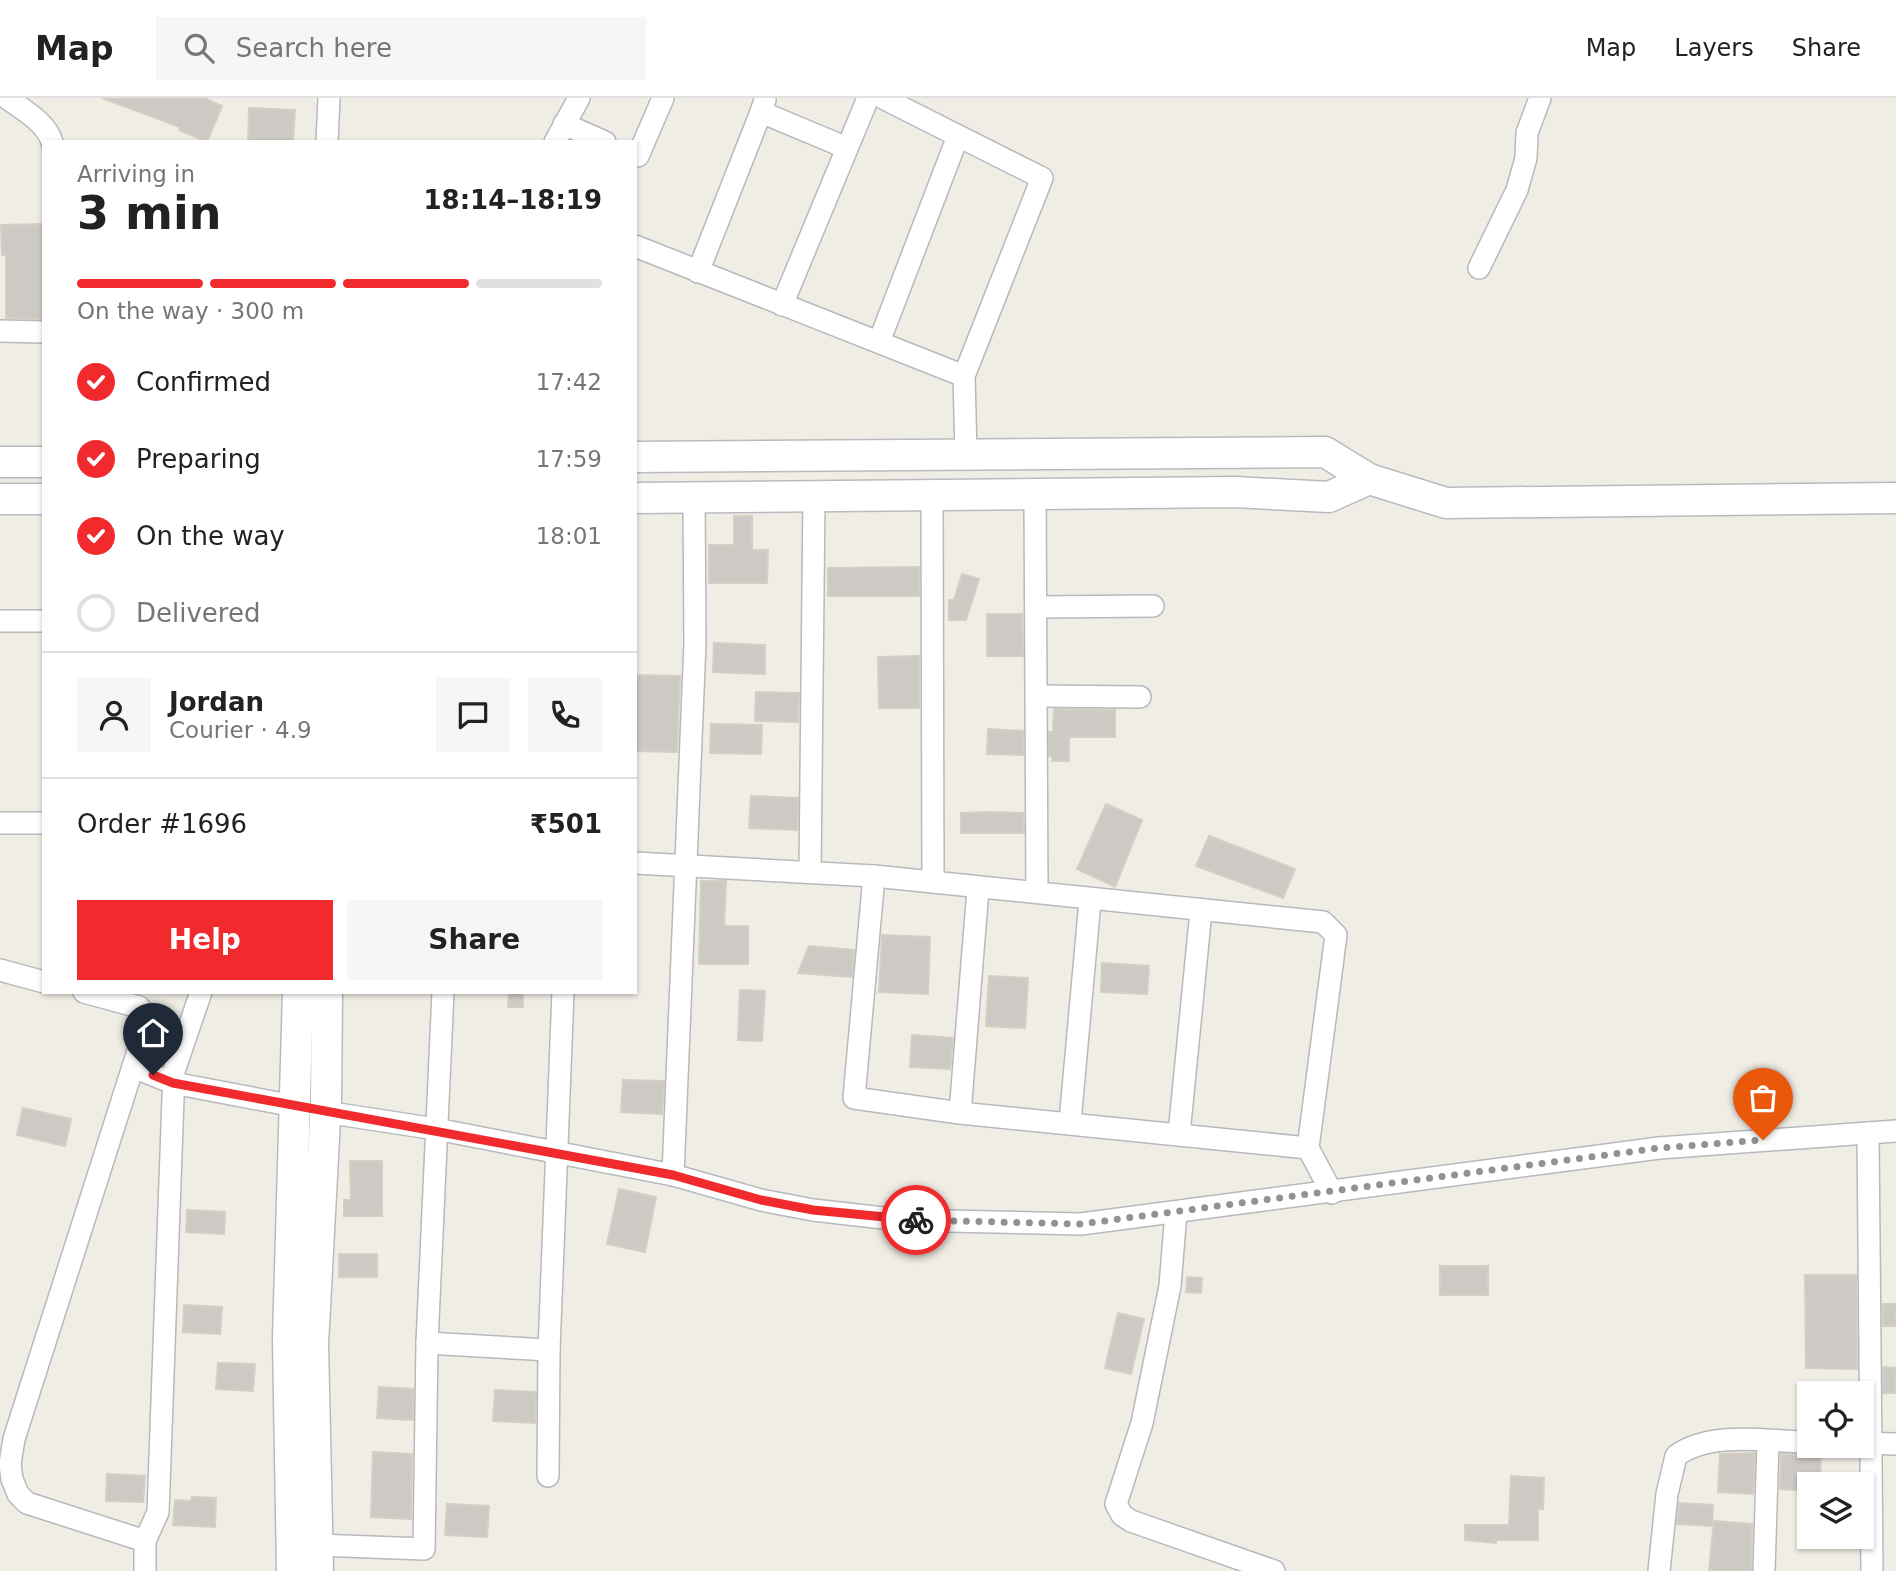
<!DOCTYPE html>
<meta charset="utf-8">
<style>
body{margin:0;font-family:"DejaVu Sans",sans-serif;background:#f6f6f6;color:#222;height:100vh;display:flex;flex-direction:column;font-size:26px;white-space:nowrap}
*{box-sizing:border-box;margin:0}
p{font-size:23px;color:#767676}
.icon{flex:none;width:38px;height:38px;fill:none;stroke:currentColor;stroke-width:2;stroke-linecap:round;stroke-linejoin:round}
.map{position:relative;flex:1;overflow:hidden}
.details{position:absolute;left:42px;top:42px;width:595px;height:854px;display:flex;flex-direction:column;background:#fff;border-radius:0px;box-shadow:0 2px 5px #0004}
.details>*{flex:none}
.fabs{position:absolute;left:1797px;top:1283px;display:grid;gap:14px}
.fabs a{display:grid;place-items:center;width:77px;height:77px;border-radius:0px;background:#fff;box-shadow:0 2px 5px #0004;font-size:35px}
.pin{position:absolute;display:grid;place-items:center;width:60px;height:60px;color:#fff;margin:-72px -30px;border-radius:50% 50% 50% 0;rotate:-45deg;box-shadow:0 0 7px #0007}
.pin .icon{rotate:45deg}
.courier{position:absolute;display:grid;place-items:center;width:70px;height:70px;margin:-35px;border:5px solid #f12a2d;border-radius:50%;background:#fff;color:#222;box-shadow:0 2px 9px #0007}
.overview em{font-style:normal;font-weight:800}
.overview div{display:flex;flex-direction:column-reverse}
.overview{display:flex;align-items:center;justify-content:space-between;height:119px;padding:0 35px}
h1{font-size:46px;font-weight:800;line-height:52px}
.bar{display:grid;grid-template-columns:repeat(4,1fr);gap:10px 7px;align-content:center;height:84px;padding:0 35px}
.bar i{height:9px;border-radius:5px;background:#e0e0e0}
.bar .on{background:#f12a2d}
.bar p{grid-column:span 4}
.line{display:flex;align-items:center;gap:18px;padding:0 35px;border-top:2px solid #e0e0e0}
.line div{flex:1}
.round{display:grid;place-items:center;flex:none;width:74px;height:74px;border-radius:0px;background:#f6f6f6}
ol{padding:0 35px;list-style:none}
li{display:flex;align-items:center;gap:21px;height:77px}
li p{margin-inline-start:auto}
li .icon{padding:7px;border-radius:50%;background:#f12a2d;color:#fff;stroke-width:4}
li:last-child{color:#767676}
li i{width:38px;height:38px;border:4px solid #e0e0e0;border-radius:50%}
.action{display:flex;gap:14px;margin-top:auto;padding:14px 35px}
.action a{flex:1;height:80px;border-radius:0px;background:#f12a2d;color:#fff;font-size:28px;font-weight:800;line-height:80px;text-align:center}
.action a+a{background:#f6f6f6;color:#222}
header{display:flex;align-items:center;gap:42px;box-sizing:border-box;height:98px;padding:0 35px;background:#fff;border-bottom:2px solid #e0e0e0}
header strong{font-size:33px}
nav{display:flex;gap:38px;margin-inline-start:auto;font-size:24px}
.search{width:490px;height:63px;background:#f6f6f6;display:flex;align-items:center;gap:18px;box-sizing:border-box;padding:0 24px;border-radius:0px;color:#767676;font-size:26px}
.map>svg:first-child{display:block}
.building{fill:#cdc9c4;stroke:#d5cec3;stroke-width:2}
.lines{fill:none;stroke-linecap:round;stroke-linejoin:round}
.street-casing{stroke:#b6b9bd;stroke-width:24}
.secondary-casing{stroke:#b7bbc0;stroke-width:33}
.street{stroke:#fff;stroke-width:21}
.secondary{stroke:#fff;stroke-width:30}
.done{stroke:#909392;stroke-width:7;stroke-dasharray:0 12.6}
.route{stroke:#f12a2d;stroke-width:9}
</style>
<header>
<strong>Map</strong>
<div class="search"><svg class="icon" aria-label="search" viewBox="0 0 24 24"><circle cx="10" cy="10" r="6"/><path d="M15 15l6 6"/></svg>Search here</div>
<nav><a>Map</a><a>Layers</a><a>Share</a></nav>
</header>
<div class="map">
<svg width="1896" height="1473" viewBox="0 0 1896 1473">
<rect width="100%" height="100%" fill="#f0ede5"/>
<g class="building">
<path d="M102 0H204L222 8 207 44 179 32 180 29Z"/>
<path d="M249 10 295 12 293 44H248Z"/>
<path d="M44 126V221L6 220V157H2L1 127Z"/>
<path d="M734 418H752V452H768L767 485H709V447H734Z"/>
<path d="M919 469V498H828V470Z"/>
<path d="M962 476 979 481 966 522H949V502H954Z"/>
<path d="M987 516H1022L1023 558H987Z"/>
<path d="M714 545 765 547V576L713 574Z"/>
<path d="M919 558V610H879L878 559Z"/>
<path d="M635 577 680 578 677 654 635 653Z"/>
<path d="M756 594 799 595 798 624 755 623Z"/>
<path d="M1054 611 1115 612V639H1069V663H1052V658H1049V634H1053Z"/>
<path d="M711 626 762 627 761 656 710 655Z"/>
<path d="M988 631 1023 633V657L987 656Z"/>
<path d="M751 698 798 700 797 732 749 730Z"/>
<path d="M1106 706 1142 722 1115 789 1077 771Z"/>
<path d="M989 714 1023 715 1024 735H961V715Z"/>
<path d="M1209 738 1295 771 1283 800 1196 768Z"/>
<path d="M701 783H726L724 828H748V866H699Z"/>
<path d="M882 837 930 839 928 896 879 894Z"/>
<path d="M809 848 854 852 852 879 798 875Z"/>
<path d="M1102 865 1149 868 1147 896 1101 894Z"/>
<path d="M989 878 1028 880 1025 930 986 928Z"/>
<path d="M740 892 765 893 762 943 738 942Z"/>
<path d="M509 894H523V909H508Z"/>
<path d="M912 937 953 940 950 971 910 969Z"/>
<path d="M623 982 664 983 662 1016 621 1014Z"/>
<path d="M23 1010 71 1021 65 1048 17 1037Z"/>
<path d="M350 1063H382V1118H344V1102H351Z"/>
<path d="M619 1091 656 1099 645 1154 607 1146Z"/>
<path d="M187 1112 225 1114 224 1136 186 1134Z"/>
<rect x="339" y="1156" width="38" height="23"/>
<rect x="1440" y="1168" width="48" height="29"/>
<path d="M1805 1177H1856L1857 1271 1806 1270Z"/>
<path d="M1187 1179 1202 1180 1201 1195 1186 1194Z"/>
<rect x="1883" y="1206" width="13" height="22"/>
<path d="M184 1207 222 1209 220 1236 183 1234Z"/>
<path d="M1118 1215 1144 1221 1131 1276 1105 1270Z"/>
<path d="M218 1265 255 1266 253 1293 216 1291Z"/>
<path d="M1883 1269 1896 1270V1295H1883Z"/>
<path d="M379 1289 413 1291V1322L377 1320Z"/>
<path d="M495 1292 536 1294 535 1325 493 1323Z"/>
<path d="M1821 1351 1820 1386H1810V1393L1780 1391 1781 1356 1810 1357Z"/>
<path d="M373 1354 412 1356 411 1421 371 1419Z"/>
<path d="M1755 1355 1753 1396 1718 1394 1720 1356Z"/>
<path d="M107 1376 145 1378 143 1404 106 1403Z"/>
<path d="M1511 1378 1544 1380 1543 1411H1538V1442H1496V1445L1465 1442V1427H1509Z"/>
<path d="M192 1399 216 1400 215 1429 173 1427 175 1402 191 1403Z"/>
<path d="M1679 1405 1713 1407 1712 1428 1677 1426Z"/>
<path d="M447 1406 489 1408 487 1439 445 1437Z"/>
<path d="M1714 1423 1752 1426 1751 1473H1709Z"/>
</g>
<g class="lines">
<g class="street-casing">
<g id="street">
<path d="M7 0C23 12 46 24 52 44"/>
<path d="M883 0 1042 80 964 278"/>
<path d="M765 2 761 14 847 50"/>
<path d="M564 26 605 44"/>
<path d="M327 44 329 0"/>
<path d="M555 44 579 0"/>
<path d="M635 57 638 58 663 0"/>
<path d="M635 148 964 278 966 357"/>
<path d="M1479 170 1517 92 1526 60 1527 35 1540 0"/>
<path d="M698 174 761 14"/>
<path d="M782 207 868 0"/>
<path d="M0 233 44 234"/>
<path d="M879 244 958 38"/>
<path d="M1035 396 1037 794"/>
<path d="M932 398 933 784"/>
<path d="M1038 509 1153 508"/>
<path d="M0 523H44"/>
<path d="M1036 598 1140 599"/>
<path d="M0 725H44"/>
<path d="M635 765 874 778 1323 824 1336 837 1308 1050 1332 1095"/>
<path d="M810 774 814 399"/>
<path d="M874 778 854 1000 960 1015 1308 1050"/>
<path d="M0 872 44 884"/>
<path d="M84 894 139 909 145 916 146 928 14 1341 10 1366 12 1381 18 1396 27 1405 145 1443"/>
<path d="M133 969 173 985 294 1008"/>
<path d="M325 1014 436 1031 673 1077 761 1102 813 1112 901 1122 1081 1126 1659 1050 1896 1033"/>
<path d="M960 1015 978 791"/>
<path d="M1070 1024 1090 803"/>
<path d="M1868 1035 1872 1473"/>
<path d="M1179 1036 1201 813"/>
<path d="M673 1077 695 545 694 400"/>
<path d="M1176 1115 1170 1188 1142 1325 1116 1406 1122 1417 1131 1423 1274 1473"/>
<path d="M427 1245 549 1252"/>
<path d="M1862 1345 1896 1346"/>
<path d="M548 1378 549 1252 563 894"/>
<path d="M317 1447 424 1451 427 1245 443 894"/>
<path d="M145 1473V1443L158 1414 174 973 201 894"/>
<path d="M1659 1473 1667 1396 1676 1358C1711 1332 1768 1344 1810 1344"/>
<path d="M1764 1473 1768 1344"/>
</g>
</g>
<g class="secondary-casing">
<g id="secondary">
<path d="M635 359 1325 354 1369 381 1446 405 1896 400"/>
<path d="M0 364H44"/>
<path d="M635 400 1235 394 1329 399 1369 381"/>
<path d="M0 401H44"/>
<path d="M292 1473 288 1241 298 894"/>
<path d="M318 1473 313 1246 326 1003 327 894"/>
</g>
</g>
<use href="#street" class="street"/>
<use href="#secondary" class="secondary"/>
</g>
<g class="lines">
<path class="done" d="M916 1122 1081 1126 1659 1050 1763 1042"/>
<path class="route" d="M153 977 173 985 673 1077 761 1102 813 1112 916 1122"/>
</g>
</svg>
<div class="fabs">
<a><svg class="icon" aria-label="locate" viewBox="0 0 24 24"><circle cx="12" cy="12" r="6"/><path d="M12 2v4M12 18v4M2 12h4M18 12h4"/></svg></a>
<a><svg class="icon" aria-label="layers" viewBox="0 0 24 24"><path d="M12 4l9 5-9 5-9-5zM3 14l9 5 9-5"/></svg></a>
</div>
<div class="pin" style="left:1763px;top:1042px;background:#ea580c"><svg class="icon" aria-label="bag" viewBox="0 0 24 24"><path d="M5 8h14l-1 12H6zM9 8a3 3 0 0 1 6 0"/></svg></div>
<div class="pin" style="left:153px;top:977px;background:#1f2937"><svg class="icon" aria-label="home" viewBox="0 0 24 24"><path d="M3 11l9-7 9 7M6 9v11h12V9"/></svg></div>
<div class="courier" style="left:916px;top:1122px"><svg class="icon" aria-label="bike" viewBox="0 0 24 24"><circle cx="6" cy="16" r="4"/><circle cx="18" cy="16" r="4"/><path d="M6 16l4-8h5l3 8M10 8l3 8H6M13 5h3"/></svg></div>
<section class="details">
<div class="overview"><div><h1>3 min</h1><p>Arriving in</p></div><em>18:14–18:19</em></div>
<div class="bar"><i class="on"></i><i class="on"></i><i class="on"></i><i></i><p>On the way · 300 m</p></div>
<ol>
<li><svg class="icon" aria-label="check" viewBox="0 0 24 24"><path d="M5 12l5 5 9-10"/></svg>Confirmed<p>17:42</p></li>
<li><svg class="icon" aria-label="check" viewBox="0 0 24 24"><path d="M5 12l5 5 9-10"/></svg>Preparing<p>17:59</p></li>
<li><svg class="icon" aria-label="check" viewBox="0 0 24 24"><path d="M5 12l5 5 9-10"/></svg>On the way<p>18:01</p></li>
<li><i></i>Delivered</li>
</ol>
<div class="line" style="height:126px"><a class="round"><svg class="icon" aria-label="person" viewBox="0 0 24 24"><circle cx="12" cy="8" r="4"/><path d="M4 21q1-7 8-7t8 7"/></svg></a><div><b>Jordan</b><p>Courier · 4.9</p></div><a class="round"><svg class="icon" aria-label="chat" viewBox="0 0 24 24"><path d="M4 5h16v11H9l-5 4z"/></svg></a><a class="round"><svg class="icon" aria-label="phone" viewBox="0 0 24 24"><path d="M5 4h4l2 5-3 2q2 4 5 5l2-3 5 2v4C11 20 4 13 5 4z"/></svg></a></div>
<div class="line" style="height:91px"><div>Order #1696</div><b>₹501</b></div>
<div class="action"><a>Help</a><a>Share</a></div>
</section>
</div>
